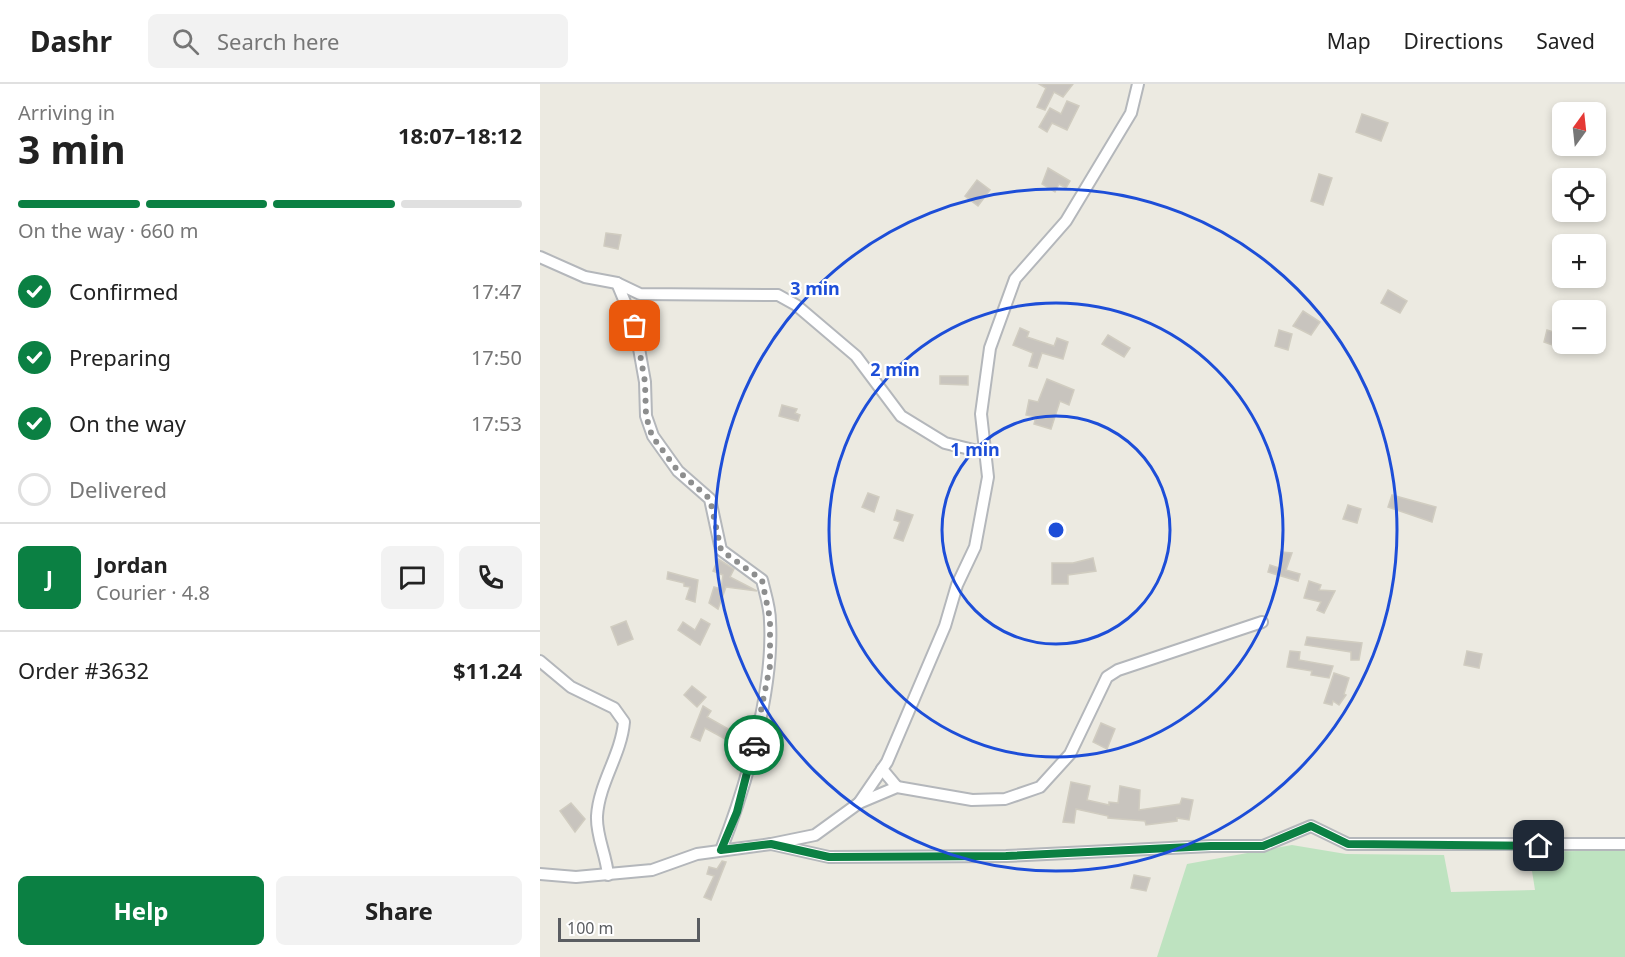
<!DOCTYPE html>
<meta charset="utf-8">
<style>
body{margin:0;font-family:"Noto Sans",sans-serif;background:#f2f2f2;color:#222;height:100vh;display:flex;flex-direction:column;font-size:22px;white-space:nowrap}
*{box-sizing:border-box;margin:0}
p{font-size:20px;color:#767676}
.icon{flex:none;width:33px;height:33px;fill:none;stroke:currentColor;stroke-width:2;stroke-linecap:round;stroke-linejoin:round}
.map{position:relative;flex:1;overflow:hidden}
.side{display:flex;flex-direction:column;background:#fff;width:540px}
.side>*{flex:none}
.needle{width:39px;rotate:15deg}
.controls{position:absolute;left:1012px;top:18px;display:grid;gap:12px}
.controls a{display:grid;place-items:center;width:54px;height:54px;border-radius:9px;background:#fff;box-shadow:0 3px 9px #0003;font-size:30px}
.scale{position:absolute;left:18px;bottom:15px;width:142px;box-sizing:border-box;padding-left:6px;border:3px solid #5a5d61;border-top:0;font-size:16px;line-height:21px;white-space:nowrap;color:#5a5d61;-webkit-text-stroke:4px #fff;paint-order:stroke}
.pin{position:absolute;display:grid;place-items:center;width:51px;height:51px;color:#fff;margin:-26px;border-radius:12px;box-shadow:0 3px 9px #0006}
.courier{position:absolute;display:grid;place-items:center;width:60px;height:60px;margin:-30px;border:4px solid #0b8043;border-radius:50%;background:#fff;color:#222;box-shadow:0 2px 8px #0007}
.headline em{font-style:normal;font-weight:700}
.headline div{display:flex;flex-direction:column-reverse}
.headline{display:flex;align-items:center;justify-content:space-between;height:102px;padding:0 18px}
h1{font-size:39px;font-weight:700;line-height:45px}
.bar{display:grid;grid-template-columns:repeat(4,1fr);gap:9px 6px;align-content:center;height:72px;padding:0 18px}
.bar i{height:8px;border-radius:4px;background:#e0e0e0}
.bar .on{background:#0b8043}
.bar p{grid-column:span 4}
.line{display:flex;align-items:center;gap:15px;padding:0 18px;border-top:2px solid #e0e0e0}
.line div{flex:1}
.round{display:grid;place-items:center;flex:none;width:63px;height:63px;border-radius:9px;background:#f2f2f2}
ol{padding:0 18px;list-style:none}
li{display:flex;align-items:center;gap:18px;height:66px}
li p{margin-inline-start:auto}
li .icon{padding:6px;border-radius:50%;background:#0b8043;color:#fff;stroke-width:4}
li:last-child{color:#767676}
li i{width:33px;height:33px;border:3px solid #e0e0e0;border-radius:50%}
.primary-button{display:flex;gap:12px;margin-top:auto;padding:12px 18px}
.primary-button a{flex:1;height:69px;border-radius:9px;background:#0b8043;color:#fff;font-size:24px;font-weight:700;line-height:69px;text-align:center}
.primary-button a+a{background:#f2f2f2;color:#222}
header{display:flex;align-items:center;gap:36px;box-sizing:border-box;height:84px;padding:0 30px;background:#fff;border-bottom:2px solid #e0e0e0}
header strong{font-size:28px}
nav{display:flex;gap:33px;margin-inline-start:auto;font-size:21px}
.search{width:420px;height:54px;background:#f2f2f2;display:flex;align-items:center;gap:15px;box-sizing:border-box;padding:0 21px;border-radius:9px;color:#767676;font-size:22px}
main{display:flex;flex:1;min-height:0}
.map>svg:first-child{display:block}
.grass{fill:#bee3c0}
.building{fill:#c8c4be;stroke:#d0ccc0;stroke-width:1.5}
.lines{fill:none;stroke-linecap:round;stroke-linejoin:round}
.minor-casing{stroke:#b4b7bb;stroke-width:14}
.minor{stroke:#fff;stroke-width:10}
.done{stroke:#8d8e8e;stroke-width:6;stroke-dasharray:0 10.8}
.route{stroke:#0b8043;stroke-width:8}
.ring{fill:none;stroke:#1d4ed8;stroke-width:3}
.centre{fill:#1d4ed8;stroke:#fff;stroke-width:3}
.ring-label{font-size:18px;text-anchor:middle;font-weight:bold;fill:#1d4ed8;stroke:#fff;stroke-width:4.5;stroke-linejoin:round;paint-order:stroke}
</style>
<header>
<strong>Dashr</strong>
<div class="search"><svg class="icon" aria-label="search" viewBox="0 0 24 24"><circle cx="10" cy="10" r="6"/><path d="M15 15l6 6"/></svg>Search here</div>
<nav><a>Map</a><a>Directions</a><a>Saved</a></nav>
</header>
<main>
<section class="side">
<div class="headline"><div><h1>3 min</h1><p>Arriving in</p></div><em>18:07–18:12</em></div>
<div class="bar"><i class="on"></i><i class="on"></i><i class="on"></i><i></i><p>On the way · 660 m</p></div>
<ol>
<li><svg class="icon" aria-label="check" viewBox="0 0 24 24"><path d="M5 12l5 5 9-10"/></svg>Confirmed<p>17:47</p></li>
<li><svg class="icon" aria-label="check" viewBox="0 0 24 24"><path d="M5 12l5 5 9-10"/></svg>Preparing<p>17:50</p></li>
<li><svg class="icon" aria-label="check" viewBox="0 0 24 24"><path d="M5 12l5 5 9-10"/></svg>On the way<p>17:53</p></li>
<li><i></i>Delivered</li>
</ol>
<div class="line" style="height:108px"><b class="round" style="background:#0b8043;color:#fff">J</b><div><b>Jordan</b><p>Courier · 4.8</p></div><a class="round"><svg class="icon" aria-label="chat" viewBox="0 0 24 24"><path d="M4 5h16v11H9l-5 4z"/></svg></a><a class="round"><svg class="icon" aria-label="phone" viewBox="0 0 24 24"><path d="M5 4h4l2 5-3 2q2 4 5 5l2-3 5 2v4C11 20 4 13 5 4z"/></svg></a></div>
<div class="line" style="height:78px"><div>Order #3632</div><b>$11.24</b></div>
<div class="primary-button"><a>Help</a><a>Share</a></div>
</section>
<div class="map">
<svg width="1085" height="873" viewBox="0 0 1085 873">
<rect width="100%" height="100%" fill="#eceae1"/>
<path class="grass" d="M752 761 806 770 904 771 911 808 995 806 989 768 1085 766V873H617L647 780Z"/>
<g class="building">
<path d="M499 0H533L523 13 514 8 505 26 497 23 506 4Z"/>
<path d="M527 17 539 22 527 46 512 39 507 48 499 43 510 24 521 30Z"/>
<path d="M822 30 848 39 841 57 816 48Z"/>
<path d="M508 84 530 97 526 104 519 100 515 108 502 100Z"/>
<path d="M779 90 792 94 783 121 771 117Z"/>
<path d="M437 96 450 106 438 122 425 112Z"/>
<path d="M66 149 81 151 78 165 64 162Z"/>
<path d="M848 206 867 217 860 229 841 219Z"/>
<path d="M763 227 780 238 771 251 753 242Z"/>
<path d="M480 244 489 248 487 253 514 262 517 254 528 258 523 275 502 269 497 284 489 282 493 269 473 261Z"/>
<path d="M739 246 752 250 748 266 735 262Z"/>
<path d="M1007 246 1023 251 1021 264 1004 258Z"/>
<path d="M568 251 590 264 584 273 562 260Z"/>
<path d="M400 292H428V301L400 300Z"/>
<path d="M507 295 534 306 529 321 520 317 511 345 494 340 496 333 486 331 489 316 498 318Z"/>
<path d="M242 321 257 325 255 329 260 331 258 337 239 332Z"/>
<path d="M328 409 339 413 334 428 322 423Z"/>
<path d="M852 411 896 423 892 438 848 423Z"/>
<path d="M808 421 821 425 817 439 803 435Z"/>
<path d="M357 426 373 431 363 457 354 454 360 438 354 436Z"/>
<path d="M741 468 752 469 746 486 760 490 758 497 728 488 730 481 739 484Z"/>
<path d="M553 474 556 487 528 491V500H512V479H533Z"/>
<path d="M178 475 194 485 190 493 217 507 186 503 178 525 169 519 174 503 181 505 183 491 173 487Z"/>
<path d="M128 488 158 496 155 518 146 515 150 503 144 502V499L127 495Z"/>
<path d="M769 497 781 501 779 506 795 507 784 529 777 526 781 518 764 514Z"/>
<path d="M161 535 170 540 160 561 138 546 143 538 155 546Z"/>
<path d="M86 537 93 555 78 561 71 543Z"/>
<path d="M767 553 822 559 819 576H811V568L765 561Z"/>
<path d="M750 567 760 568 759 576 793 582 789 594 771 591 772 587 747 583Z"/>
<path d="M927 567 942 570 939 584 924 581Z"/>
<path d="M794 589 809 594 804 610 806 611 799 621 793 617 792 621 784 619Z"/>
<path d="M152 602 166 613 157 623 144 611Z"/>
<path d="M163 622 171 627 167 633 197 650 203 637 211 640 208 656 188 654 187 656 165 644 160 657 151 653Z"/>
<path d="M561 639 575 645 567 665 553 658Z"/>
<path d="M531 698 550 702 547 716 569 721V718L578 719 580 702 600 706 599 726 640 720 642 714 653 716 649 736 637 734V737L606 741 605 737 568 734V732L536 725 534 739 523 738Z"/>
<path d="M31 719 45 735 35 748 20 727Z"/>
<path d="M182 777 186 778 171 816 164 813 174 792 167 790 169 783 177 785Z"/>
<path d="M594 791 610 794 606 807 591 804Z"/>
</g>
<g class="lines">
<g class="minor-casing">
<g id="minor">
<path d="M0 173 45 193 77 199 100 210 238 211 256 221 316 272 361 332 405 359 446 369"/>
<path d="M77 199 95 242 105 298 106 332 113 352 138 387 170 415 181 466 222 496C225 509 230 523 230 537 234 605 206 703 181 766"/>
<path d="M0 577 31 603 74 624 84 638C81 671 59 699 57 732 56 752 66 770 68 791"/>
<path d="M342 685 357 703"/>
<path d="M319 719 347 678 405 542 417 501 435 463 448 393 441 330 450 264 475 195 526 137 591 29 598 0"/>
<path d="M231 760 289 773 466 772 671 762H723L771 742 808 760H1085"/>
<path d="M0 790 36 793 112 786 157 770 231 760 275 751 319 719 357 703 432 716 465 715 500 703 530 670 567 593 578 586 722 538"/>
</g>
</g>
<use href="#minor" class="minor"/>
</g>
<g class="lines">
<path class="done" d="M95 242 105 298 106 332 112 352 138 387 170 415 181 466 222 496 230 535V582L214 661"/>
<path class="route" d="M214 661 197 728 181 766 231 760 289 773 466 772 671 762H723L771 742 808 760 999 762"/>
</g>
<g class="ring">
<circle cx="516" cy="446" r="114"/>
<circle cx="516" cy="446" r="227"/>
<circle cx="516" cy="446" r="341"/>
</g>
<circle cx="516" cy="446" r="9" class="centre"/>
<g class="ring-label">
<text x="275" y="211">3 min</text>
<text x="355" y="292">2 min</text>
<text x="435" y="372">1 min</text>
</g>
</svg>
<div class="controls">
<a><svg class="needle" viewBox="-14 -14 28 28"><path d="M0-13l5 13h-10z" fill="#e53935"/><path d="M0 13l5-13h-10z" fill="#767676"/></svg></a>
<a><svg class="icon" aria-label="locate" viewBox="0 0 24 24"><circle cx="12" cy="12" r="6"/><path d="M12 2v4M12 18v4M2 12h4M18 12h4"/></svg></a>
<a>+</a>
<a>−</a>
</div>
<div class="scale">100 m</div>
<div class="pin" style="left:95px;top:242px;background:#ea580c"><svg class="icon" aria-label="bag" viewBox="0 0 24 24"><path d="M5 8h14l-1 12H6zM9 8a3 3 0 0 1 6 0"/></svg></div>
<div class="pin" style="left:999px;top:762px;background:#1f2937"><svg class="icon" aria-label="home" viewBox="0 0 24 24"><path d="M3 11l9-7 9 7M6 9v11h12V9"/></svg></div>
<div class="courier" style="left:214px;top:661px"><svg class="icon" aria-label="car" viewBox="0 0 24 24"><path d="M5 17H2v-5l4-1 3-4h7l3 4 3 1v5h-3M9 17h6M6 11h13"/><circle cx="7" cy="17" r="2"/><circle cx="17" cy="17" r="2"/></svg></div>
</div>
</main>
